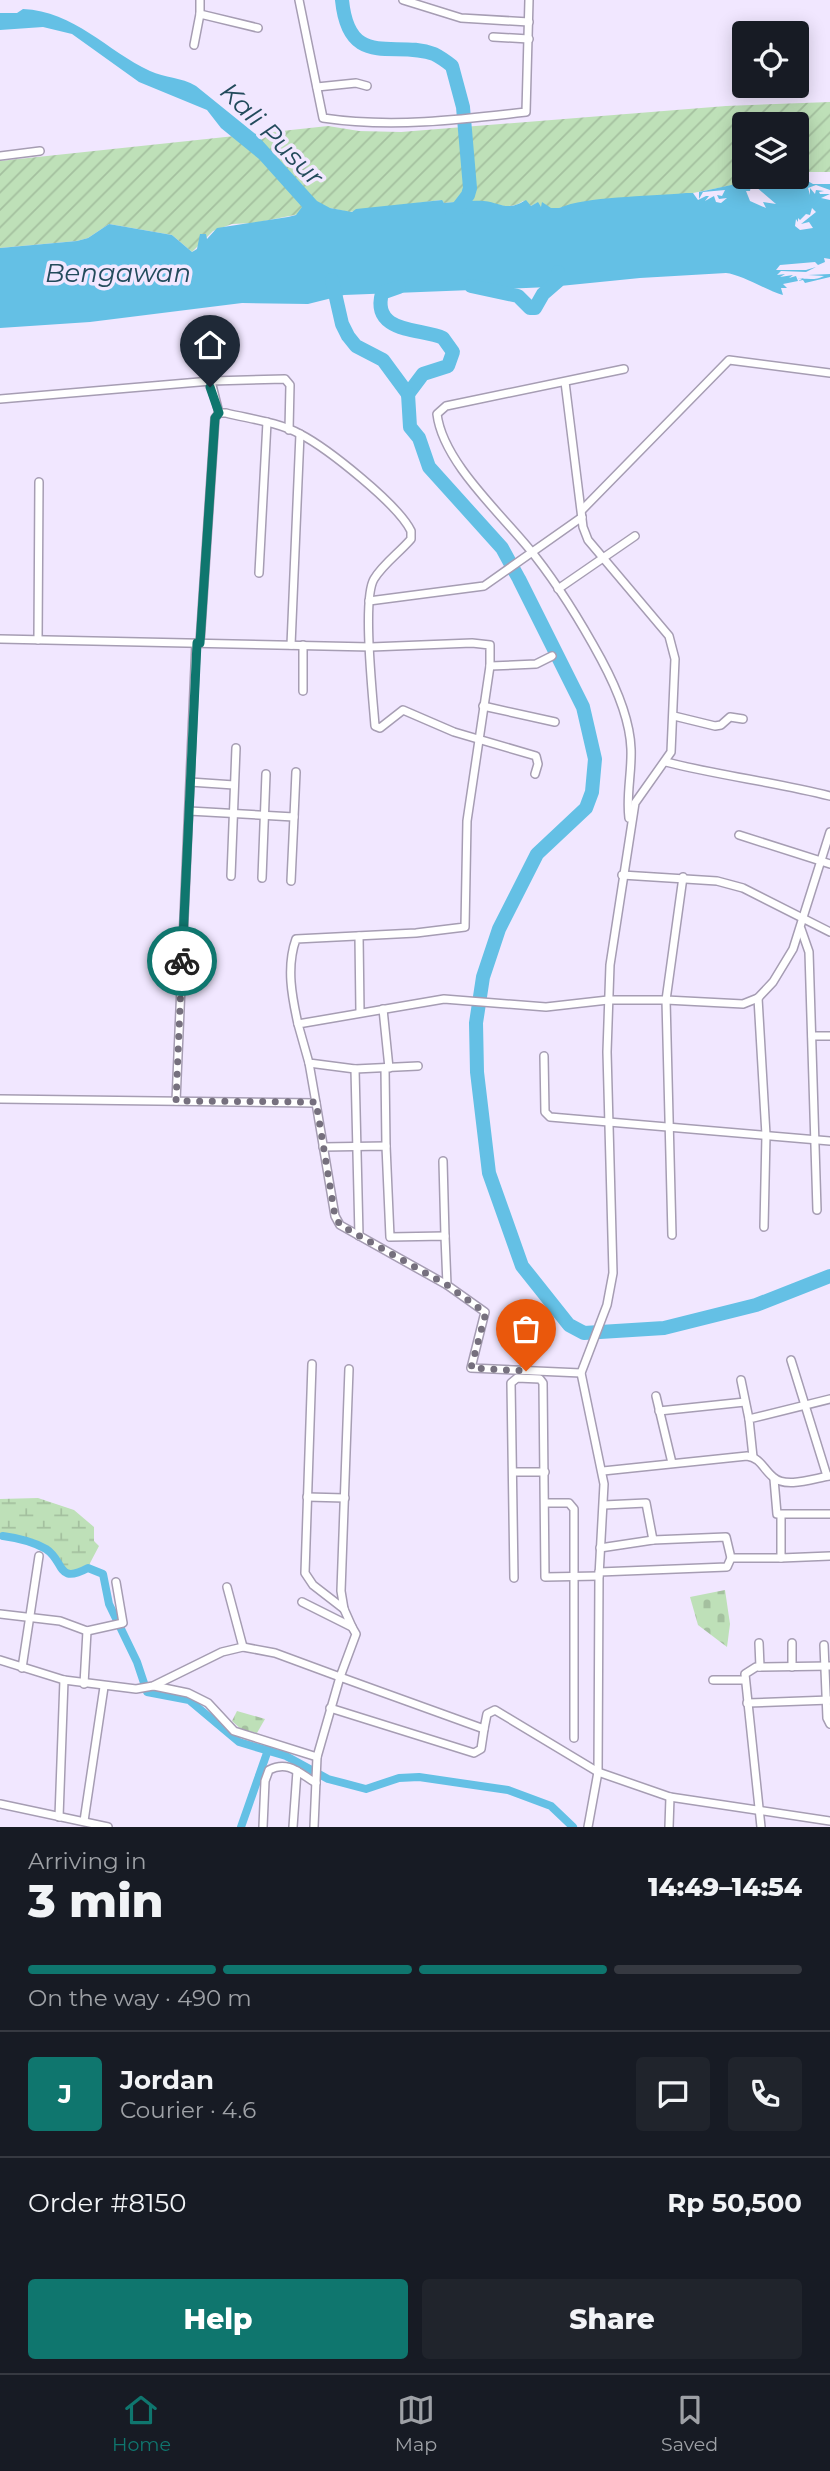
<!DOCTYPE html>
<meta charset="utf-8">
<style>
body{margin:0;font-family:Montserrat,sans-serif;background:#20242c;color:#f1f3f6;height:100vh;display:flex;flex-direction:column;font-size:26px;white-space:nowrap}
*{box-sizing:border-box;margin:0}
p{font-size:23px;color:#9ea1a6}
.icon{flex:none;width:38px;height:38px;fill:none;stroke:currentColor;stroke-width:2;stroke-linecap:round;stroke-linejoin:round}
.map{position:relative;height:1827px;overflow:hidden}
.details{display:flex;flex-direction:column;background:#171b24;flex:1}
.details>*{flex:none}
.fabs{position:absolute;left:732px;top:21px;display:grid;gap:14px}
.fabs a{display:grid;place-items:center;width:77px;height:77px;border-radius:7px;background:#171b24;box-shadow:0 4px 18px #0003;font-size:35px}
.pin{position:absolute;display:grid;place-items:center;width:60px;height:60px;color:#fff;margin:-72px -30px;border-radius:50% 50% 50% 0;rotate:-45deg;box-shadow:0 0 7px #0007}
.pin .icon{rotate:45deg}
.courier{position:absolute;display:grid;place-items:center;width:70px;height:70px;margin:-35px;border:5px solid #0f766e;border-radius:50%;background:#fff;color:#222;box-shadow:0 2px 9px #0007}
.summary em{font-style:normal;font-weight:800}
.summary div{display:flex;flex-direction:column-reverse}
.summary{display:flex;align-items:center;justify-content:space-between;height:119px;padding:0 28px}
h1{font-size:46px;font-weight:800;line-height:52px}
.bar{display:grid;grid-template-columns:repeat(4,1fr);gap:10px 7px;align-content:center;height:84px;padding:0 28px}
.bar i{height:9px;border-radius:5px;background:#363941}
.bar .active{background:#0f766e}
.bar p{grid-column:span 4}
.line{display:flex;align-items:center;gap:18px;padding:0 28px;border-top:2px solid #363941}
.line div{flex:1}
.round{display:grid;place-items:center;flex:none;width:74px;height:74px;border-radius:7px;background:#20242c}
.cta{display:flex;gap:14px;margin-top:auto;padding:14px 28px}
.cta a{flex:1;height:80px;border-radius:7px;background:#0f766e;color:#fff;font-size:28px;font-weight:800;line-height:80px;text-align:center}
.cta a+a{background:#20242c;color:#f1f3f6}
.tabs{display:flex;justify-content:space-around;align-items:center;height:98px;border-top:2px solid #363941;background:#171b24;font-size:19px;color:#9ea1a6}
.tabs a{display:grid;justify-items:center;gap:4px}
.tabs .active{color:#0f766e}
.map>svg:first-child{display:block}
.wetland{fill:url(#wetland-marsh)}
.cemetery{fill:url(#cemetery-stones)}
.garden{fill:url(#garden-furrows)}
.water{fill:#64c0e5;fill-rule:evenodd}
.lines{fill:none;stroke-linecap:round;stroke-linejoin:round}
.canal{stroke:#64c0e5;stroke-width:8}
.river{stroke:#64c0e5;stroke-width:14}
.minor-casing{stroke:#a69db3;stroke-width:10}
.minor{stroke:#fff;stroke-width:7}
.done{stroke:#76707e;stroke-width:7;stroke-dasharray:0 12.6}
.route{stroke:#0f766e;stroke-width:9}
.labels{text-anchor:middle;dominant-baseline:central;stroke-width:7;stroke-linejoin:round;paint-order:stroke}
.water-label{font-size:26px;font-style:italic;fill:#234b5c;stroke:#f1e7ff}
</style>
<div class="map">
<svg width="830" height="1827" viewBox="0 0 830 1827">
<defs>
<pattern id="wetland-marsh" width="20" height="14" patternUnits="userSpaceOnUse" patternTransform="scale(1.75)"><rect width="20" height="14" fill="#bee0b8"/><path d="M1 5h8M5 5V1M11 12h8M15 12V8" fill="none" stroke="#a4c09f"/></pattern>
<pattern id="cemetery-stones" width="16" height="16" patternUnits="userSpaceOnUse" patternTransform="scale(1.75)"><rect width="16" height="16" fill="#bee0b8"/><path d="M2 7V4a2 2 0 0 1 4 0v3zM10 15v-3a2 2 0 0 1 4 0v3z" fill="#a4c09f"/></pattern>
<pattern id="garden-furrows" width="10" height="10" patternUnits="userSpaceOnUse" patternTransform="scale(1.75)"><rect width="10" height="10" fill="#bee0b8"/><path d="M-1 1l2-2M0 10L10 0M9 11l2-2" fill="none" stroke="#a4c09f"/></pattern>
</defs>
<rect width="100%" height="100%" fill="#f1e7ff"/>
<path class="wetland" d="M38 1498 74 1510 94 1527V1541L99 1546 89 1565 76 1571 66 1570 50 1548 25 1537 3 1534 0 1536V1499Z"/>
<g class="cemetery">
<path d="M725 1590 730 1624 727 1647 698 1625 690 1597Z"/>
<path d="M237 1711 265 1719 257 1733 242 1730 232 1721Z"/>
</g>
<path class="garden" d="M830 102V172H796V124H744V177H748L749 185H733L693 193 583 202 582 206 579 203 559 208H541L537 203 531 206 523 201C508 212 495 202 479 201 468 201 456 202 444 203L441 200 349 212 330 208 254 223 232 224 213 231 192 252 172 235 109 224 88 238 77 241 0 248V161L328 126 359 131 401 132 726 106Z"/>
<path class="water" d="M23 9C74 11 107 51 150 71 165 78 181 77 196 86L258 136 317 201 330 208 352 212 356 209 442 200 444 203C457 202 471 200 484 201 502 203 506 212 526 200L531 206 538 202 541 207 542 202 551 208H559C587 196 645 197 686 193H693L698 200 706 196H709L705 201 714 196 716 202 721 203 727 198 719 199 717 195 722 196 725 190 703 192 699 199V192L736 184 749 186 748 177 756 179 759 187 797 185V175L813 184H830V190L816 185 808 188 810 195V188L815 194 816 190 824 191 819 192 820 194H830L821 198 830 200V259L824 258 825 262 818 265 815 262 780 265 776 270H806L816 267 806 272 781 271 777 275 785 274 780 277 793 275 789 278 796 276 798 281 804 278 797 279C807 278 815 281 824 276L808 275 830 274V277L805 283 803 280 783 284 787 288H781L783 295C766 290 740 274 726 273L640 278 550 287 344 295 308 304 242 303 90 322 0 328V248L77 241 88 238 109 224 172 235 192 252 197 249 200 234H206L207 239 217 228 288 217 296 215 302 207 259 159 221 128 207 110 139 82 72 34 43 27 0 30V13H17ZM751 186H755L776 204 763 202 766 208 750 201 746 191H750ZM812 208 816 212 801 224 809 222 813 228 800 230 795 226 796 219 798 222V218L800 220 806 214 810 215Z"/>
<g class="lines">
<g class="canal">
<path d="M3 1536C18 1538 32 1541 46 1549 65 1561 56 1585 88 1568L103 1574 109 1604 137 1662 147 1692 189 1700 239 1742 286 1756 328 1779 366 1789 399 1778 419 1777 508 1790 551 1806 573 1827"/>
<path d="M241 1827 268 1750"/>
</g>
<g class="river">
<path d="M342 0C349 71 395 39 434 54 440 57 447 62 452 66L463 107 470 188 468 195 452 216"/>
<path d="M332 280 342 324 348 336 356 346 383 360 408 394"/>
<path d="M471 286 518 296 530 308H535L543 294 558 281V272"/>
<path d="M399 287 382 293C371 334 422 328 443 338L453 352 448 366 423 374 408 394"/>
<path d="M408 394 410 427 419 438 429 467 502 548 519 579 583 707 595 759 592 792 586 808 537 854 499 929 483 977 476 1023 477 1072 489 1173 522 1266 569 1325 584 1333 664 1328 756 1305 830 1276"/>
</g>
<g class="minor-casing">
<g id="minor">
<path d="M200 0V14L258 28"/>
<path d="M299 0 323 118C390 128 459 120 526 112L529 0"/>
<path d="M403 0 461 18 529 22"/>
<path d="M493 37 529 39"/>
<path d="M194 45 200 14"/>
<path d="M317 87 356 83 367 86"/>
<path d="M0 156 40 151"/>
<path d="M624 369 446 406 437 414C443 464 506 518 535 556 560 588 582 624 601 659 615 685 630 719 631 749 632 772 626 795 629 818"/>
<path d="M565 382 583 527 588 540 669 636 675 659 671 752 635 803 610 965 607 1052 613 1273 607 1305 581 1373 604 1484 599 1576 598 1772 588 1827"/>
<path d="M0 399 211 381"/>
<path d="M219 413 211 381 285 379 290 385 289 430"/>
<path d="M582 510 729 360 830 373"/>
<path d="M259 573 267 422"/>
<path d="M558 589 635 536"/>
<path d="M369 601 484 586 582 517"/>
<path d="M0 639 371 647 472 643 490 645V666L467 821 465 927 416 933 296 939C286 967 292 997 298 1024"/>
<path d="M38 640 39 482"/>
<path d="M200 643 215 418 219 413H226C250 419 278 422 300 434 327 448 398 504 411 531V539C400 552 383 564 374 579 362 599 373 698 375 726L380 728 403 710 454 732 536 756 538 764 535 774"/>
<path d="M291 645 300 434"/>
<path d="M303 645V691"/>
<path d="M490 666 536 664 552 656"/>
<path d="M483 706 555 722"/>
<path d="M674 716 715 726 721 725 730 717 743 719"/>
<path d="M666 762C721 776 775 782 830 796"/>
<path d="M190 782 234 785"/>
<path d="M189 811 294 817 296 772"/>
<path d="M739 835 830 864"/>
<path d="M622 875 717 881 743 888 830 932"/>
<path d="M231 876 236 748"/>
<path d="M262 878 266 774"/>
<path d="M291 881 294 817"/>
<path d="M801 929 809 952 817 1210"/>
<path d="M359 936 360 1012"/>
<path d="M758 998 766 1135 764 1227"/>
<path d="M383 1009 389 1068"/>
<path d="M812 1036H830"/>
<path d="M544 1056 545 1112 550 1117 830 1141"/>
<path d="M418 1066 355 1069 309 1063 298 1024 444 999 546 1007 608 1000H666L743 1004 758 998 773 982 793 949 830 832"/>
<path d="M385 1068 386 1146"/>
<path d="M355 1069 359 1236"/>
<path d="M0 1099 316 1103 309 1063"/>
<path d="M176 1101 196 643"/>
<path d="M316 1103 335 1216 340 1225 447 1285"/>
<path d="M323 1147 386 1146 390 1237 445 1236 447 1285 485 1312 471 1368 581 1373"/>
<path d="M443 1161 445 1236"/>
<path d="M672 1235 666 1000 683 877"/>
<path d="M791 1360 827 1476"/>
<path d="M312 1364 305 1573 313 1585 344 1609"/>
<path d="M349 1369 341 1591 344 1609 352 1627"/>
<path d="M741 1380 749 1419"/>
<path d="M656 1396 672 1463"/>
<path d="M659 1411 745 1402"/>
<path d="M753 1457 749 1419 830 1399"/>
<path d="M603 1471 747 1456C761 1458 763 1469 773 1477 786 1489 815 1478 830 1476"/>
<path d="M513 1472H545"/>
<path d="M774 1479 777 1514H830"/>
<path d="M307 1497 345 1498"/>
<path d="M545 1503H569L574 1509V1738"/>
<path d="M604 1505 646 1503 653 1540"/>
<path d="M781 1516V1558L830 1556"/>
<path d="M600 1548 653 1540 726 1537 731 1558H781"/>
<path d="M599 1572 727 1567 731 1558"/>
<path d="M514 1578 511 1383 517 1378 540 1379 543 1383 545 1577 599 1576"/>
<path d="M227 1587 243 1647"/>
<path d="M0 1614 60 1621 87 1631 123 1623 116 1582"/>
<path d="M759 1643 760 1667"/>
<path d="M824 1645 827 1718 830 1724"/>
<path d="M0 1660 64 1680 136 1689 153 1686 222 1652 243 1647 275 1653 340 1677 356 1634 352 1627 302 1602"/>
<path d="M792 1667V1643"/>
<path d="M22 1668 39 1556"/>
<path d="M713 1680H745"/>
<path d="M84 1684 87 1631"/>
<path d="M154 1686 188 1693 208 1703 234 1731 317 1757"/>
<path d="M747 1703 830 1700"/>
<path d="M330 1708 474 1753 481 1749 484 1729"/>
<path d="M0 1804 108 1827"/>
<path d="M59 1817 64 1680"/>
<path d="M84 1821 104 1687"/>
<path d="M263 1827 265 1781 269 1770C288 1760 299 1773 316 1783"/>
<path d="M293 1827 297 1771"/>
<path d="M314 1827 317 1757 340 1677 484 1729 487 1714 495 1710 598 1772 670 1797 830 1821"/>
<path d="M669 1827 670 1797"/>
<path d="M761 1827 745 1674 756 1667 830 1666"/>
</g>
</g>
<use href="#minor" class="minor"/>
</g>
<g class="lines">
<path class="done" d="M182 961 176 1101 316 1102 335 1216 340 1225 447 1285 483 1311 485 1316 471 1368 526 1371"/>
<path class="route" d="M182 961 197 643H200L215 418 219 413 210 387"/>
</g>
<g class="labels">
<g class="water-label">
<text transform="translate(272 134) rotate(45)">Kali Pusur</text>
<text x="118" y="273">Bengawan</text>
</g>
</g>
</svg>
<div class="fabs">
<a><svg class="icon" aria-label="locate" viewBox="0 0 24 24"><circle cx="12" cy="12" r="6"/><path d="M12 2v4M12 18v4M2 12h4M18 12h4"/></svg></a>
<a><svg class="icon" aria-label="layers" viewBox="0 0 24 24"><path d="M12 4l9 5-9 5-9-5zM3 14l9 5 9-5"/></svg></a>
</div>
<div class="pin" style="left:526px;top:1371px;background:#ea580c"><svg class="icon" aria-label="bag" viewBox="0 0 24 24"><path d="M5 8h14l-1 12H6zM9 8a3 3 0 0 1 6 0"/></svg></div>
<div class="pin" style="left:210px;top:387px;background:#1f2937"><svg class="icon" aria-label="home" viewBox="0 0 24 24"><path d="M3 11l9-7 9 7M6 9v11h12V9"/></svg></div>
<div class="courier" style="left:182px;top:961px"><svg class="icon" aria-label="bike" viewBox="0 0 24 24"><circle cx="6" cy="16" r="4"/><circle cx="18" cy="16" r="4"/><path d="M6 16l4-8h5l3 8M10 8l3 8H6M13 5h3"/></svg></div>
</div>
<section class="details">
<div class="summary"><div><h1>3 min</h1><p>Arriving in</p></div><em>14:49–14:54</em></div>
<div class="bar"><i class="active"></i><i class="active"></i><i class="active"></i><i></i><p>On the way · 490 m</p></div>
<div class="line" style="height:126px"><b class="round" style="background:#0f766e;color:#fff">J</b><div><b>Jordan</b><p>Courier · 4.6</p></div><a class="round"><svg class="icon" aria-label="chat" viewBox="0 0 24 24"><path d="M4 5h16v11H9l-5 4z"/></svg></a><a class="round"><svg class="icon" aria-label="phone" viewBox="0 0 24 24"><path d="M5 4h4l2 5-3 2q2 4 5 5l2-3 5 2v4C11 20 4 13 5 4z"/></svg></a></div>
<div class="line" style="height:91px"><div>Order #8150</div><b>Rp 50,500</b></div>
<div class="cta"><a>Help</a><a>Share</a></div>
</section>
<nav class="tabs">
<a class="active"><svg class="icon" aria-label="home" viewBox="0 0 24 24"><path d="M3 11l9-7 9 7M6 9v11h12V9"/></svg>Home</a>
<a><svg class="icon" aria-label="map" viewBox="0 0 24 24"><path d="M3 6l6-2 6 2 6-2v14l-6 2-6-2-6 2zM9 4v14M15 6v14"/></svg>Map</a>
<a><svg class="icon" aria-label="saved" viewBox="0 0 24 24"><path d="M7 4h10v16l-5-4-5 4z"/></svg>Saved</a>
</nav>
